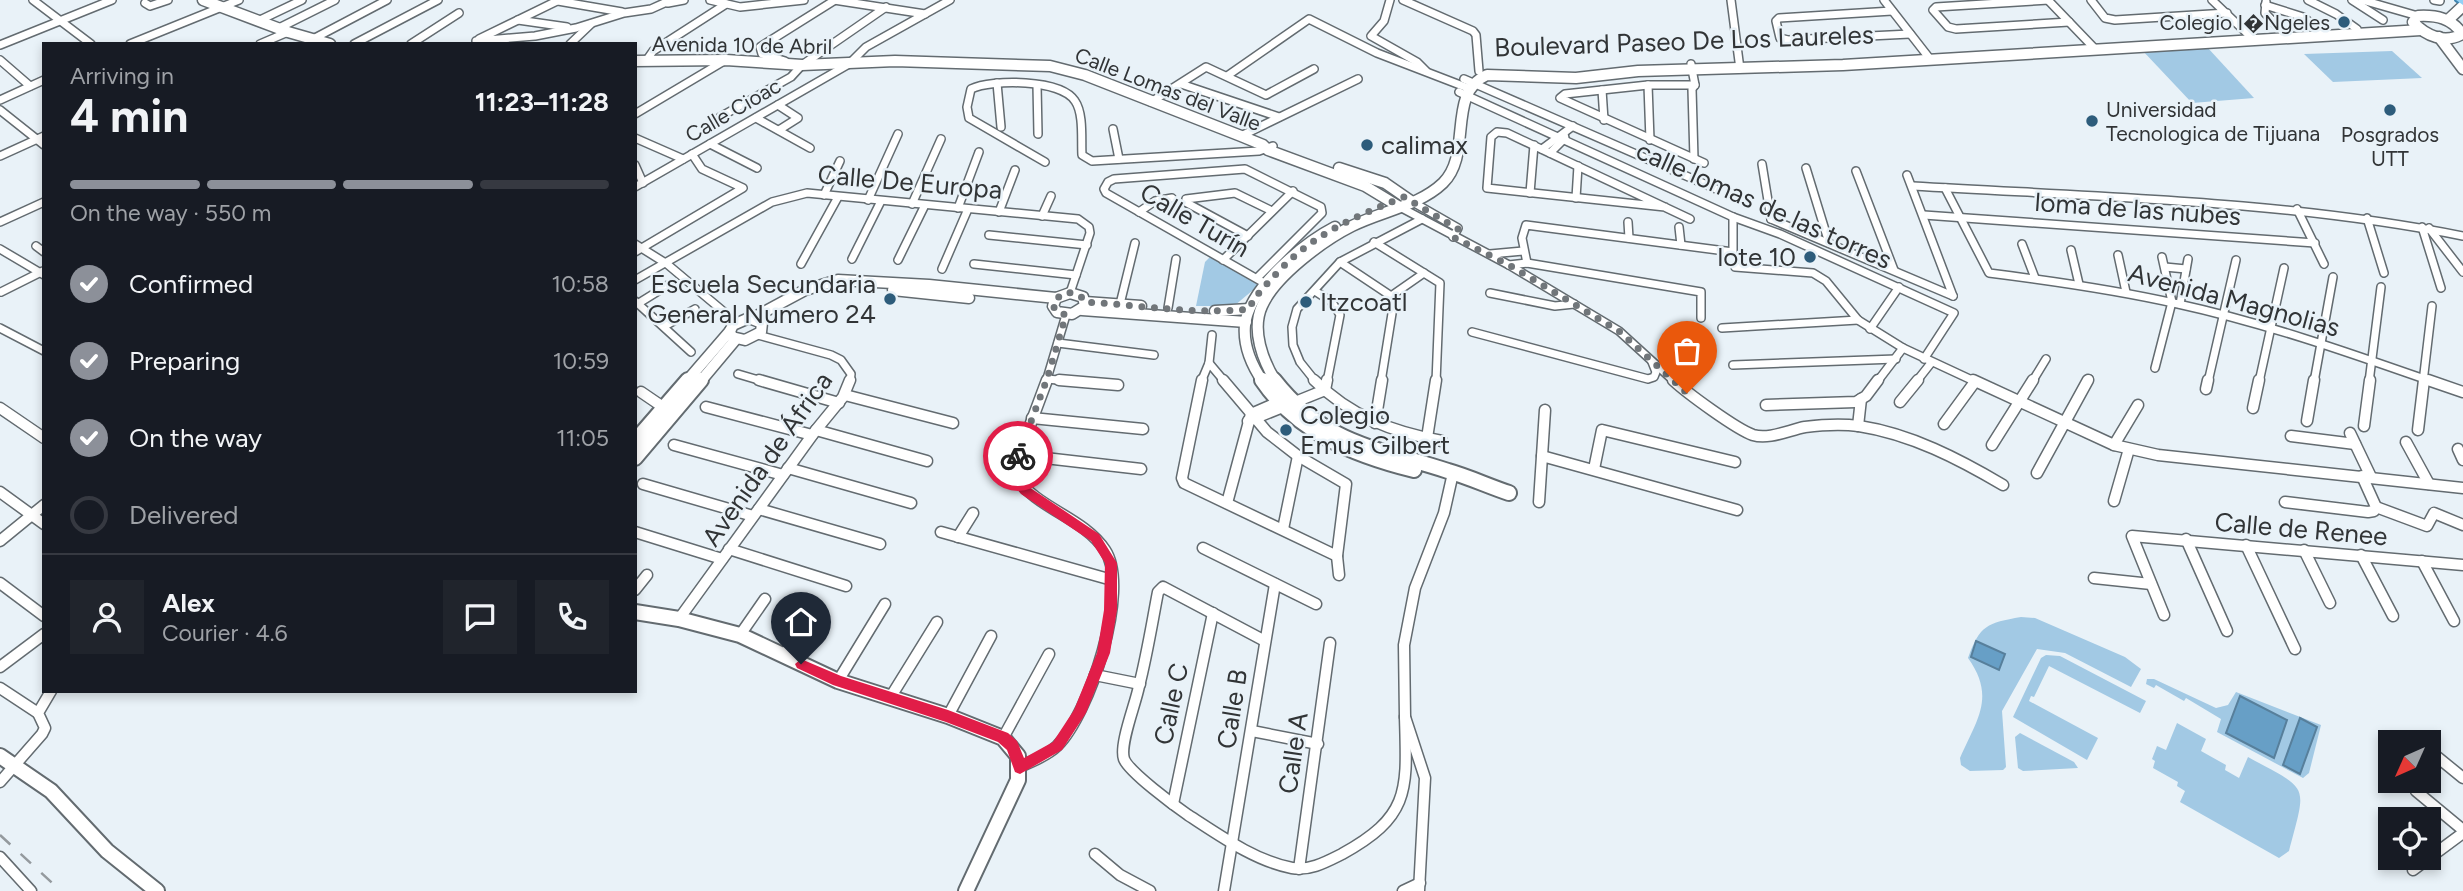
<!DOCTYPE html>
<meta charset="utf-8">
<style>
body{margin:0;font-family:Figtree,sans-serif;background:#20242c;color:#f1f3f6;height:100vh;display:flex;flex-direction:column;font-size:26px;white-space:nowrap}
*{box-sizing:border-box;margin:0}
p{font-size:23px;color:#9ea1a6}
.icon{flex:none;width:38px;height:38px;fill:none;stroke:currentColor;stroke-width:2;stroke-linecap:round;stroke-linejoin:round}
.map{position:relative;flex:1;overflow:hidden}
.side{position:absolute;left:42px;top:42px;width:595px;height:651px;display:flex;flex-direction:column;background:#171b24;border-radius:0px;box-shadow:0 4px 10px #0003}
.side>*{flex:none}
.needle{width:46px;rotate:225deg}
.controls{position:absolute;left:2378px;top:730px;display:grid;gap:14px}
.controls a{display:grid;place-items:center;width:63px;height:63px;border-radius:0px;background:#171b24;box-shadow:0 4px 10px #0003;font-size:35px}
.pin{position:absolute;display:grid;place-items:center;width:60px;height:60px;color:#fff;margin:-72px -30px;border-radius:50% 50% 50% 0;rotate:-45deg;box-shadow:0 0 7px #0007}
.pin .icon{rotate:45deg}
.courier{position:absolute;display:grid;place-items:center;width:70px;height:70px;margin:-35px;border:5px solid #e11d48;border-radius:50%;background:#fff;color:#222;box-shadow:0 2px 9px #0007}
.head em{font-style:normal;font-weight:700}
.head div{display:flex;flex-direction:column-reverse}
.head{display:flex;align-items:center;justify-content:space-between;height:119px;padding:0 28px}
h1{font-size:46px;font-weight:700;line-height:52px}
.bar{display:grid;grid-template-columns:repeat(4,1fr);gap:10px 7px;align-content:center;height:84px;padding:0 28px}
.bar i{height:9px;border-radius:5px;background:#363941}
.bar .active{background:#8c9099}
.bar p{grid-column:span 4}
.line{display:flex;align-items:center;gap:18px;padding:0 28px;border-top:2px solid #363941}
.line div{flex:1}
.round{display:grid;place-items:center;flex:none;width:74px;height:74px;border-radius:0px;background:#20242c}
ol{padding:0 28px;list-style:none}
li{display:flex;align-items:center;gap:21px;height:77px}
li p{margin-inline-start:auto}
li .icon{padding:7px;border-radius:50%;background:#8c9099;color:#fff;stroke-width:4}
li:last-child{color:#9ea1a6}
li i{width:38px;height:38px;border:4px solid #363941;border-radius:50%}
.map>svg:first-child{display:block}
.green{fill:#a2c9e4}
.water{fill:#679fc6;stroke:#577f9b;stroke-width:2}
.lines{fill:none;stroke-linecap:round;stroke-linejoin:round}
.street-far1-casing{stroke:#636b70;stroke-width:10}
.street-casing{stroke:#636b70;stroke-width:13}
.secondary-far1-casing{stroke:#636b70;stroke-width:13}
.secondary-casing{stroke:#636b70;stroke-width:18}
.primary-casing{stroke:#4185af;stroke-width:4}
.street-far1{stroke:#fff;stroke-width:7}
.street{stroke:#fff;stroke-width:10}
.secondary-far1{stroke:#fff;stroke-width:10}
.secondary{stroke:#fff;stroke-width:14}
.primary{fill:#92d0f6;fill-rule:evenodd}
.rail{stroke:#949a9e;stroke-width:2.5;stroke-dasharray:14 14;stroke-linecap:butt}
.route{fill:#e11d48}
.done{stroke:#71767a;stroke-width:7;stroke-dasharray:0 12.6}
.poi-dot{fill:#2d5c7b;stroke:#e9f2f8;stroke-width:2.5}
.labels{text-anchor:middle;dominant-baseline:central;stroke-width:5;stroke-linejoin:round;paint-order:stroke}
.far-poi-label{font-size:21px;fill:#313436;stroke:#e9f2f8;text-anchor:end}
.far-street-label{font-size:21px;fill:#313436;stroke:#e9f2f8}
.street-label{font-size:26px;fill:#313436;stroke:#e9f2f8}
.poi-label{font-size:26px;fill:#313436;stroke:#e9f2f8;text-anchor:start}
</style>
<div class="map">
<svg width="2463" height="891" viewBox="0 0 2463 891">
<rect width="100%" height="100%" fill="#e9f2f8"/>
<g class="green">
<path d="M2207 47 2254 98 2192 103 2142 50Z"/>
<path d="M2392 51 2422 78 2333 82 2304 54Z"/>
<path d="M1210 257 1259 285 1234 306H1196L1205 262Z"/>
<path d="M2021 617 2035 618 2125 657 2141 669 2131 687 2065 653 2037 649 2002 711 2006 767 2003 770 1970 771 1961 765 1960 758C1977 719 1996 697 1968 658 1980 625 1987 623 2021 617Z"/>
<path d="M2046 655 2060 656 2146 701 2140 713 2049 666 2034 697 2031 696 2029 701 2098 738 2087 760 2013 717 2041 658Z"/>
<path d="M2147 679H2154L2216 708 2228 705 2236 692 2321 725 2309 773 2303 778 2217 732 2221 719 2186 698 2184 701 2156 685 2154 688 2146 684Z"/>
<path d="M2177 723 2206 739 2201 751 2226 765 2225 770 2239 778 2248 757C2310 791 2307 782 2289 851L2279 858 2180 802 2185 791 2177 786 2178 782 2153 768 2155 761 2152 759 2157 746 2166 750Z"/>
<path d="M2020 733 2074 762 2078 768 2023 771 2018 768 2015 737Z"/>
</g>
<g class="water">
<path d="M1976 641 2005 654 1999 670 1971 657Z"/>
<path d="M2240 696 2287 720 2274 758 2226 733Z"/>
<path d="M2300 718 2317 727 2300 774 2283 765Z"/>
</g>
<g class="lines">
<g class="street-far1-casing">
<g id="street-far1">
<path d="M33 0 91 44"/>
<path d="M710 0 740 7 804 0"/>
<path d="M834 0 925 14"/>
<path d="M1390 0 1384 21 1371 36 1417 62 1426 71"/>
<path d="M1403 0 1473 31 1476 35 1479 71"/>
<path d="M1731 0 1740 69"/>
<path d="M1884 0 1930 59"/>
<path d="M2048 0 2096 50"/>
<path d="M2049 0 1936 7 1933 10 1948 27 1956 29 2069 22"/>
<path d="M2091 0 2105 18 2115 20 2227 13"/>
<path d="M2212 0 2254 40"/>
<path d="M2308 0 2336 14 2357 29"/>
<path d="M2352 0 2383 20"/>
<path d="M2362 0 2418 16"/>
<path d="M2434 0 2440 1"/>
<path d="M558 1 622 12"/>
<path d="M2266 2 2265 13 2284 33"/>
<path d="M145 3 150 6 168 0"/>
<path d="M668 3 684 0"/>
<path d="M2265 5 2303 17 2321 31"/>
<path d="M1892 11 1779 18 1776 21 1780 38 1788 40 1910 34"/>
<path d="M518 20 567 27"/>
<path d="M258 21 302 0"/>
<path d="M279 28 335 0"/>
<path d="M313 39 387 0"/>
<path d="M479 39 559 0"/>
<path d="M476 41 535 36 576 28 624 13 651 9 671 0"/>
<path d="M130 44 239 0"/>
<path d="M260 44 288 32"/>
<path d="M354 44 438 0"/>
<path d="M411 44 459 13"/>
<path d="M570 44 591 24"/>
<path d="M0 45 112 0"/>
<path d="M0 60 30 86"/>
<path d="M646 61 653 51 726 4"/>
<path d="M785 61 762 54 760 47 835 0"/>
<path d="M1691 64 1695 85 1692 89 1694 159"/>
<path d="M1227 76 1309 19 1377 53 1468 88"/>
<path d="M1464 79 1716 189"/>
<path d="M997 83 1001 127"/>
<path d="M1181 84 1279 117"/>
<path d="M1037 85 1038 134"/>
<path d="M1648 85 1650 140"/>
<path d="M1695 85H1648L1565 94 1560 98 1704 163"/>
<path d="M1602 90 1604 120"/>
<path d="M1459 92 1733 217 1780 234 1954 313 1924 359"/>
<path d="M0 100 44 80"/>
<path d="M1151 102 1206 67 1266 95 1314 69"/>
<path d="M778 105 798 118 779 130"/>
<path d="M0 110 44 145"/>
<path d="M635 114 724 61"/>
<path d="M720 117 791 77 802 65 886 7"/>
<path d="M756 118 810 148"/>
<path d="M1113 129 1119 159"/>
<path d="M1241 136 1358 79"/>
<path d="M635 138 683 159"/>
<path d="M710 144 757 168"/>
<path d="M1542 149 1573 126"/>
<path d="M1550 153 1565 138 1564 134"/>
<path d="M0 156 44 136"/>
<path d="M1045 162 969 118 967 107 971 89C992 79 1061 79 1075 101 1084 114 1081 140 1082 155L1092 161 1259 151 1273 146"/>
<path d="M1762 164 1771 219"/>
<path d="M635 165 643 183"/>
<path d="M1806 168 1829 243"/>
<path d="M1856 171 1894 270"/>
<path d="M1907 175 1953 296"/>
<path d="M1913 186C2097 197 2282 200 2463 236"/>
<path d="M635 187 849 64 866 47 950 0"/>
<path d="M1945 188 1989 273C2053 281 2116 290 2178 304 2265 323 2350 353 2433 382"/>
<path d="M1530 193 1534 145"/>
<path d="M824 195 840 161"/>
<path d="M1576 198 1578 166"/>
<path d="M868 200 898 134"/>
<path d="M1411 201 1458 228 1453 237"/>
<path d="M912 204 941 139"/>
<path d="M1398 206 1509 265 1619 331 1675 382"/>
<path d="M1665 207 1487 188 1491 137 1497 132 1507 133 1690 219"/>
<path d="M958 208 979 152"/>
<path d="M2297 209 2324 264"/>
<path d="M999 212 1015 170"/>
<path d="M1139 212 1155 201 1172 198"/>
<path d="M1924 215 2315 243"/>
<path d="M1042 216 1051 196"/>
<path d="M2367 218 2384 273"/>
<path d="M1771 219 1953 296"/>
<path d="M0 222 44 202"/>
<path d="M1628 222 1629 238"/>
<path d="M1679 227 1681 245"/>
<path d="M2422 227 2441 288"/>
<path d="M2429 228 2463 272"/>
<path d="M989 235 1087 245"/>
<path d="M1248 236 1187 203 1186 199 1235 193 1272 211"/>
<path d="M1374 242 1440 283 1436 382"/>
<path d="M635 244 667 264 736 322"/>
<path d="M2022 244 2035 278"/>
<path d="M36 246 44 252"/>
<path d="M0 249 44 275"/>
<path d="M2071 250 2079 284"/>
<path d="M635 252 743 188 702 169 692 154"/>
<path d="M1490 254 1523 251"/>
<path d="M2118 255 2126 292"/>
<path d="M852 259 881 201"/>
<path d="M898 260 925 205"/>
<path d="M1223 260 1293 191"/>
<path d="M1340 262 1391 296 1394 301 1381 382"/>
<path d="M1527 263 1522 238 1526 225 1733 252V217"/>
<path d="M801 264 838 197"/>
<path d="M974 264 1076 275"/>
<path d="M1509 265 1527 263 1701 292V318"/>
<path d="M1735 267 1813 273 1826 281 1858 320 1903 348 1976 382"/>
<path d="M2165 267 2186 269"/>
<path d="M942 269 968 209"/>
<path d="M1257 278 1322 213 1321 207 1245 169 1114 179 1108 182 1104 189 1106 193 1266 284"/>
<path d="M635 280 772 202 807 193 1078 219 1089 227 1090 233 1070 293"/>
<path d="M1315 291 1332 302 1340 315 1327 382"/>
<path d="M1 292 43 271"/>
<path d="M1490 293 1555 306 1574 304"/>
<path d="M1391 296 1424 273"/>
<path d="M635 301 691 352"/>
<path d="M639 303 668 285"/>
<path d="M1120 304 1135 243"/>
<path d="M2180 304 2188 259"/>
<path d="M1168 308 1176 259"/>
<path d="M665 326 695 309"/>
<path d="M0 328 44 351"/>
<path d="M1722 328 1858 320"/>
<path d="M1870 329 1899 287"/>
<path d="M1472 332 1648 379 1654 377 1656 372 1652 362"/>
<path d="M758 335 831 355 841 360 851 374 850 382"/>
<path d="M1058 343 1154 355"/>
<path d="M1209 363 1225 382"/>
<path d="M1733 365 1896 359"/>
<path d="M2155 368 2172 302 2162 257"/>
<path d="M738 374 765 382"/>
<path d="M1047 379 1079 382"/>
<path d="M1046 382 1066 315"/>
<path d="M1201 382 1209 363 1212 335"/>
<path d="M1316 382 1300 362 1293 345 1292 327 1297 309 1340 262 1422 219"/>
<path d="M1877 382 1903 348"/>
<path d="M1916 382 1931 363"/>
<path d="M2032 382 2046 359"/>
<path d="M2087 382 2089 379"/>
<path d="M2208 382 2236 260"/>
<path d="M2259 382 2284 268"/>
<path d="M2314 382 2333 277"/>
<path d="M2369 382 2381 287"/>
<path d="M2423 382 2432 306"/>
</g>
</g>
<g class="street-casing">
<g id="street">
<path d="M759 380 839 403"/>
<path d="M1059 380 1118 385"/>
<path d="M1202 380 1182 478 1184 483 1337 556"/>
<path d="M1223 380 1267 432 1298 456 1346 484 1337 556 1339 575"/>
<path d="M1314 380C1350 416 1392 432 1442 441"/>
<path d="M1673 380C1687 393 1736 429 1753 435 1769 440 1789 430 1805 427 1821 425 1843 424 1859 426 1911 434 1959 459 2003 485"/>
<path d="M1973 380 2114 445 2158 455 2463 488"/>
<path d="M2428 380 2463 392"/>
<path d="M2206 389 2208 380"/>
<path d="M641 392 663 407"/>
<path d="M845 395 953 423"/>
<path d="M1900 402 1918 380"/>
<path d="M1766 405 1856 402 1866 396 1878 380"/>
<path d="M706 407 812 435"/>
<path d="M0 408 44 438"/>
<path d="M2253 408 2259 380"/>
<path d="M1032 418 1143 429"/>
<path d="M1248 421 1325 390 1327 380"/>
<path d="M2307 421 2314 380"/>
<path d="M1375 423 1382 380"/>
<path d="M1944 424 1974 383"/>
<path d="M1858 426 1861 399"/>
<path d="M2364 426 2370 380"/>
<path d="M816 430 927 461"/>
<path d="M2418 430 2424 380"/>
<path d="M2350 433 2371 477"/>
<path d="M2291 436 2355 444"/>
<path d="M1427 438 1436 380"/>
<path d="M2406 442 2429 484"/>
<path d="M674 445 783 475"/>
<path d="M1992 445 2033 380"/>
<path d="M2114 445 2138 405"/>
<path d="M2458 449 2463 460"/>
<path d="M1019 455 1141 469"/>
<path d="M1542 456 1545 410"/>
<path d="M788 468 911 503"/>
<path d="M1594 469 1602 430 1735 462"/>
<path d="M2037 473 2088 380"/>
<path d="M2362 476 2376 507"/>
<path d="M643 484 753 516"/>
<path d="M0 492 44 524"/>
<path d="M2114 501 2129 449"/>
<path d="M1539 502 1542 456 1737 510"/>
<path d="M2285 502 2368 512 2374 511 2376 507"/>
<path d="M1227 503 1251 414 1281 401"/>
<path d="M2376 507 2427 526 2434 513 2463 525"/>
<path d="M759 509 880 544"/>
<path d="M1283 529 1298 456"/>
<path d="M635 532 722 559"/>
<path d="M941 532 1112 580"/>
<path d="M958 537 973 513"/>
<path d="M2186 539 2227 631"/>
<path d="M0 541 44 505"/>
<path d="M2246 545 2295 649"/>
<path d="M1203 548 1316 604"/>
<path d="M729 549 846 586"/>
<path d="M2304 550 2330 603"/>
<path d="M2361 555 2393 616"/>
<path d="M2422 561 2454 621"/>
<path d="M2094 578 2151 584"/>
<path d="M0 583 44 616"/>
<path d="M635 590 647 575"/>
<path d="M2164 615 2132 536 2463 565"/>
<path d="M679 619 816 430 843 397 850 380"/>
<path d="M740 635 765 599"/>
<path d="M1265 641 1163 587 1158 592C1152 623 1147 655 1139 686 1136 703 1119 744 1124 759 1129 772 1175 806 1188 815 1219 835 1255 861 1292 868 1310 871 1326 862 1342 854 1411 816 1407 790 1405 717"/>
<path d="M783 656 810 620"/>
<path d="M0 667 44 634"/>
<path d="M1095 675 1140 684"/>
<path d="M838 681 885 604"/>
<path d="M0 688 38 713"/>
<path d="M890 698 937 622"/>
<path d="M948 716 991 636"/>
<path d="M1252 731 1318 744"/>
<path d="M1003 738 1049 654"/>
<path d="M2430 751 2463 778"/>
<path d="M1020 767C1032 761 1047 756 1057 746 1089 715 1131 589 1105 550 1083 517 1037 509 1015 476L1019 455 1047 380"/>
<path d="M0 782 42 734 45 728 38 713 51 691"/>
<path d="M2416 791 2463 830"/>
<path d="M1173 804 1213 613"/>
<path d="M1095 854 1120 875 1150 891"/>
<path d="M0 857 31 891"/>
<path d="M1299 869 1330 643"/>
<path d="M2413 870 2463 833"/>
<path d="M1224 891 1275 584"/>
<path d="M1403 891 1420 883"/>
<path d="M1419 891 1425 778 1405 717 1404 645 1415 588 1444 513 1453 473"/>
</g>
</g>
<g class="secondary-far1-casing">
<g id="secondary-far1">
<path d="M203 0 288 32 330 44"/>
<path d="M2418 16C2436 15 2452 18 2462 34 2445 44 2426 36 2413 22Z"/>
<path d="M2448 20 2463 6"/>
<path d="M2439 37 2463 69"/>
<path d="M635 61 726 60 802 65 895 61 1050 66 1085 75 1241 136 1263 145 1268 150 1365 186 1398 206"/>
<path d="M1339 168 1385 183 1411 201"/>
<path d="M893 290 969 298"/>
<path d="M1070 293 1083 297 1085 306 1072 314 1057 312 1053 306 1056 298Z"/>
<path d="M1085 302 1141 306"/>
<path d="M1082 310 1246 322"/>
<path d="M1215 311 1249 309"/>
<path d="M749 318 762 323 761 332 745 340 732 337 730 331 733 325Z"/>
<path d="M753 318 805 290 838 280 929 285 1056 298"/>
<path d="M686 382 730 331"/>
<path d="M700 382 736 339"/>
<path d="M1263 382C1252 366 1243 346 1245 325 1249 288 1304 243 1335 227"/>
<path d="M1276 382C1263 361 1251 330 1262 306 1275 276 1324 240 1352 226 1382 211 1419 206 1443 183 1473 154 1446 93 1487 75L1576 78 1638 71 1843 65 2421 30"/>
</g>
</g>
<g class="secondary-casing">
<g id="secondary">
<path d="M1262 380C1298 433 1354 455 1414 470"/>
<path d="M1274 380C1326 446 1375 447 1448 471 1469 477 1488 486 1509 493"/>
<path d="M635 441 688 380"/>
<path d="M635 458 701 380"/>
<path d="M635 612 679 619 740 635 838 681 948 716 1003 738 1018 756V780L966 891"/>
<path d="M0 756 51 791 107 851 157 891"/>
</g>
</g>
<g class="primary-casing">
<path id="primary" d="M2456 0H2463V5Z"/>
</g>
<use href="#street-far1" class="street-far1"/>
<use href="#street" class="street"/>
<use href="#secondary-far1" class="secondary-far1"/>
<use href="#secondary" class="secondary"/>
<use href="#primary" class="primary"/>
<path class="rail" d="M0 835 61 891"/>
</g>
<path class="route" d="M1018 452 1024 456 1021 476 1029 487 1099 534 1117 563V610L1110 653 1086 713 1062 750 1020 774 1015 772 1007 750 998 742 946 722 833 685 797 668 795 664 801 659 841 676 948 710 1008 733 1017 741 1024 758 1053 742 1074 710 1097 653 1104 610 1105 563 1091 541 1021 494C1009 480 1010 473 1013 456Z"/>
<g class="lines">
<path class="done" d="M1018 456 1047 379 1066 315 1057 312 1053 306 1060 295C1069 291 1080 292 1085 302 1140 305 1195 315 1249 309 1255 295 1266 285 1276 274 1313 234 1354 217 1404 197L1458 229V232L1453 237 1509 265 1619 331 1687 393"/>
</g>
<g class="poi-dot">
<circle cx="2344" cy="22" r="7"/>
<circle cx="2390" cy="110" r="7"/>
<circle cx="2092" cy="121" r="7"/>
<circle cx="1367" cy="145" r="7"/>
<circle cx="1810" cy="257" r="7"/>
<circle cx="890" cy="299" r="7"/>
<circle cx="1306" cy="302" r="7"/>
<circle cx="1286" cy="430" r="7"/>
</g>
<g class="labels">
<g class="far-poi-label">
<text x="2330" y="22">Colegio I�Ngeles</text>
<text x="2106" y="109" text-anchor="start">Universidad<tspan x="2106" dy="24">Tecnologica de Tijuana</tspan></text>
<text x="2390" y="134" text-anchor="middle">Posgrados<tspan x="2390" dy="24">UTT</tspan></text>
</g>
<g class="far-street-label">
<text transform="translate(742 45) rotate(1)">Avenida 10 de Abril</text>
<text transform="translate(1168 89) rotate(21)">Calle Lomas del Valle</text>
<text transform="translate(733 110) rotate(-30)">Calle Cioac</text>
</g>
<g class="street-label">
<text transform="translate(1684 41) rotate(-2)">Boulevard Paseo De Los Laureles</text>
<text transform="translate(910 182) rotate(5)">Calle De Europa</text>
<text transform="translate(1764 205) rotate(24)">calle lomas de las torres</text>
<text transform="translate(2138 209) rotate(4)">loma de las nubes</text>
<text transform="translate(1195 220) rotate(30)">Calle Turín</text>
<text transform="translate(2234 300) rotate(15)">Avenida Magnolias</text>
<text transform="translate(767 459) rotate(-55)">Avenida de África</text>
<text transform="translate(2301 529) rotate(5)">Calle de Renee</text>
<text transform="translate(1171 704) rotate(-78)">Calle C</text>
<text transform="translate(1232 709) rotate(-81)">Calle B</text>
<text transform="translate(1293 753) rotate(-82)">Calle A</text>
</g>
<g class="poi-label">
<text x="1381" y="145">calimax</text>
<text x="1796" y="257" text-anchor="end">lote 10</text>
<text x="876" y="284" text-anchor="end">Escuela Secundaria<tspan x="876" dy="30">General Numero 24</tspan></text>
<text x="1320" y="302">Itzcoatl</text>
<text x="1300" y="415">Colegio<tspan x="1300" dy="30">Emus Gilbert</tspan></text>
</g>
</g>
</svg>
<div class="controls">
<a><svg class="needle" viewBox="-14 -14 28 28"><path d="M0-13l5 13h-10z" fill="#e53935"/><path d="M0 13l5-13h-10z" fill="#9ea1a6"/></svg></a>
<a><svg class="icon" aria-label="locate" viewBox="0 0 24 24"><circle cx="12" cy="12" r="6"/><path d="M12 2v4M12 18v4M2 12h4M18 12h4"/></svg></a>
</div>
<div class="pin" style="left:1687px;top:393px;background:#ea580c"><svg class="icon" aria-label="bag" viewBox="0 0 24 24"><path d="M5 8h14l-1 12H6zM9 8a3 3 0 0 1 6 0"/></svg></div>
<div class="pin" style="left:801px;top:664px;background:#1f2937"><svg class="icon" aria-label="home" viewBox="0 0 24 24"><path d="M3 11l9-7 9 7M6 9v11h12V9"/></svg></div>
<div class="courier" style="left:1018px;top:456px"><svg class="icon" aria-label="bike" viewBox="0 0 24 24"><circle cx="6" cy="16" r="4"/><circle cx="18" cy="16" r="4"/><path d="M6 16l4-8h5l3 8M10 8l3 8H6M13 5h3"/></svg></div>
<section class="side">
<div class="head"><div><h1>4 min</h1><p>Arriving in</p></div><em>11:23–11:28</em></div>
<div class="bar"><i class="active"></i><i class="active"></i><i class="active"></i><i></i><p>On the way · 550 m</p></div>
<ol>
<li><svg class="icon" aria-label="check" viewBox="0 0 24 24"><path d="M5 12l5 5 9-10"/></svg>Confirmed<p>10:58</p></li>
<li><svg class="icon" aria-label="check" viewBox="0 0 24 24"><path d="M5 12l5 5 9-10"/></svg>Preparing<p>10:59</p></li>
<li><svg class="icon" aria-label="check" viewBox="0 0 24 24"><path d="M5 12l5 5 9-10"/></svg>On the way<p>11:05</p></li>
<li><i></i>Delivered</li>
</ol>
<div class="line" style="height:126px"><a class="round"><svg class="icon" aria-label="person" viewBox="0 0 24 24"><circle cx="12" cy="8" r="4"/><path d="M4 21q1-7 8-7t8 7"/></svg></a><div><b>Alex</b><p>Courier · 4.6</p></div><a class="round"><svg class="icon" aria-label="chat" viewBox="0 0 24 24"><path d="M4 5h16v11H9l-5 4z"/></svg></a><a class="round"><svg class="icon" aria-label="phone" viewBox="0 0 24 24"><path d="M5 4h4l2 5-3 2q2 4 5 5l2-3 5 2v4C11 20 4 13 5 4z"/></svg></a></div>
</section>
</div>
